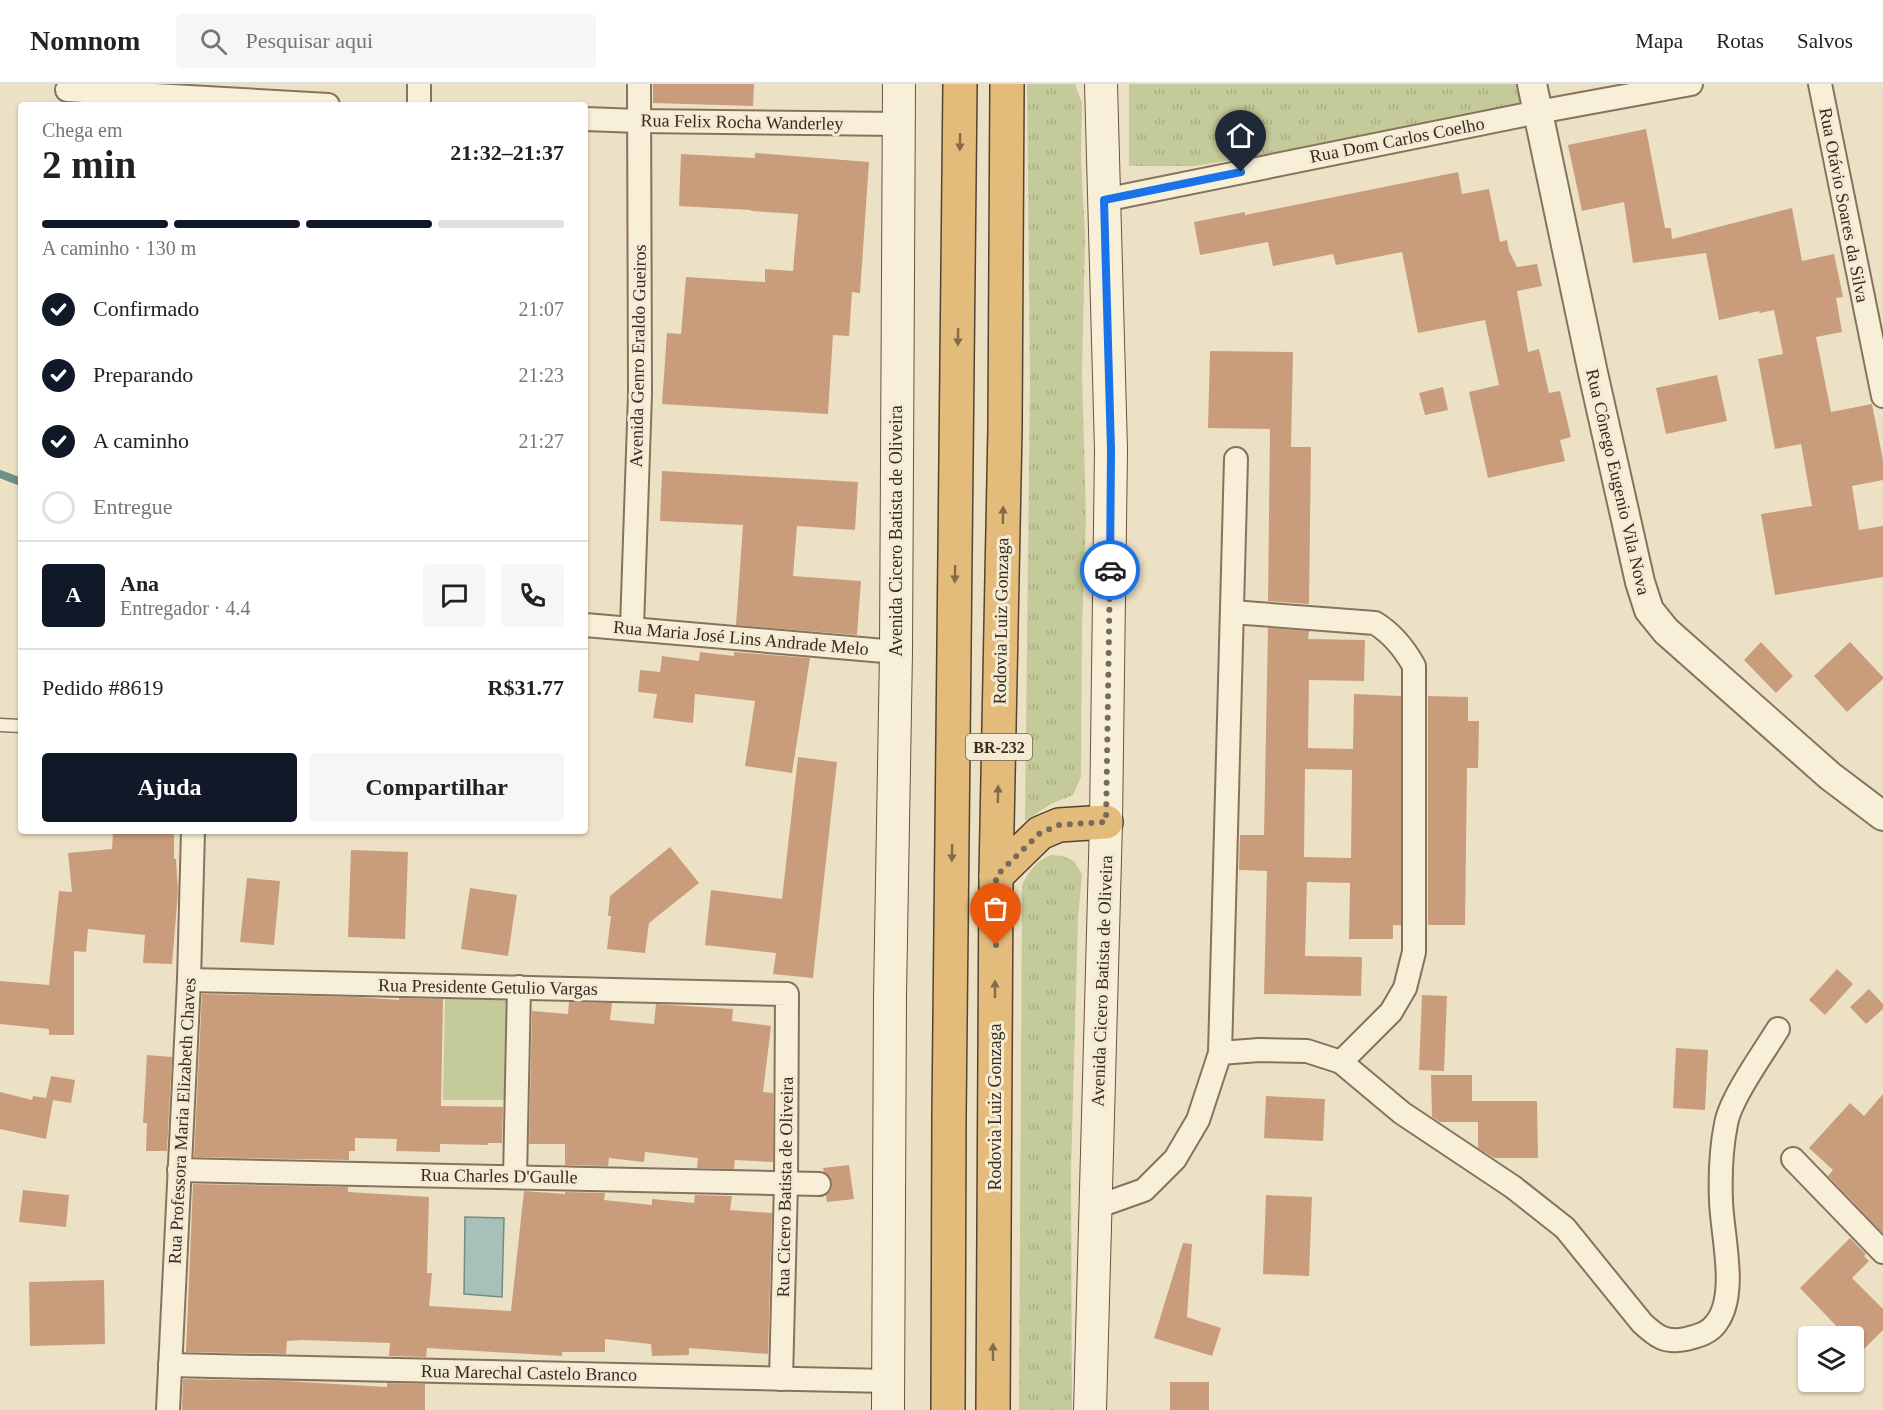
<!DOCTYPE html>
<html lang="pt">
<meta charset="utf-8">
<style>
body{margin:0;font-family:Georgia,serif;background:#f6f6f6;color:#222;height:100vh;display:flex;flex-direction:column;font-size:22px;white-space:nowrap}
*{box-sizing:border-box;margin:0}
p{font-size:20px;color:#767676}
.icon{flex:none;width:33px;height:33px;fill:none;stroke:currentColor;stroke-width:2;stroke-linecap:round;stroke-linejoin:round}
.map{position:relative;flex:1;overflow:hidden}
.drawer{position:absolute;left:18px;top:18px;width:570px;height:732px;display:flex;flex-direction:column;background:#fff;border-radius:6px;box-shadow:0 2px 4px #0004}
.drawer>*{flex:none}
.tools{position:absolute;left:1798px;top:1242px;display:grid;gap:12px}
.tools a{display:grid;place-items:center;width:66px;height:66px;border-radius:6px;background:#fff;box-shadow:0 2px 4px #0004;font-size:30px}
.pin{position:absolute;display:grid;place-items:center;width:51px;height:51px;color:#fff;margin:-62px -26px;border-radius:50% 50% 50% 0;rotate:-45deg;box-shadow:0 0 6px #0007}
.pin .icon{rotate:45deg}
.courier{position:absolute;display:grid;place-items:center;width:60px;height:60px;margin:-30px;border:4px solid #1a73e8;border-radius:50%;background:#fff;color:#222;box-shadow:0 2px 8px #0007}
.headline em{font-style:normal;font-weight:700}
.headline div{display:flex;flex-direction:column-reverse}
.headline{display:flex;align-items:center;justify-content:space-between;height:102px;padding:0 24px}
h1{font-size:39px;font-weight:700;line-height:45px}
.bar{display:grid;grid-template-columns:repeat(4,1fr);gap:9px 6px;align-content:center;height:72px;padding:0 24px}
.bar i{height:8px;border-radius:4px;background:#e0e0e0}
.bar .current{background:#111827}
.bar p{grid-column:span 4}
.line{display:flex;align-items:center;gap:15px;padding:0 24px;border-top:2px solid #e0e0e0}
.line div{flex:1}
.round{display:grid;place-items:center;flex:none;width:63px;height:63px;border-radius:6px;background:#f6f6f6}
ol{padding:0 24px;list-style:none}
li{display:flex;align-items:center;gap:18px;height:66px}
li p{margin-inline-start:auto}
li .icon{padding:6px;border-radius:50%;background:#111827;color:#fff;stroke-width:4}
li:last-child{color:#767676}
li i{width:33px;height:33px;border:3px solid #e0e0e0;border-radius:50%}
.button{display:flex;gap:12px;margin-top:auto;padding:12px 24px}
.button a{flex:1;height:69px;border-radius:6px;background:#111827;color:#fff;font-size:24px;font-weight:700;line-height:69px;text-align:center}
.button a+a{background:#f6f6f6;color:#222}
header{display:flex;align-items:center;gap:36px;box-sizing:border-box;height:84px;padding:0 30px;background:#fff;border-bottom:2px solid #e0e0e0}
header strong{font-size:28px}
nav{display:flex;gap:33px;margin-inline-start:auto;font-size:21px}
.search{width:420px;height:54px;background:#f6f6f6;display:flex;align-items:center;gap:15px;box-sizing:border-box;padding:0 21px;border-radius:6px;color:#767676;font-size:22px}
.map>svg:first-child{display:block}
.grass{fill:url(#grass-tufts)}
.pitch{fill:#c4ca99}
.water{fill:#a7c0b9;stroke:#6e8e86;stroke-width:1.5}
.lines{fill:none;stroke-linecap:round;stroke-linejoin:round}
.stream{stroke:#6e8e86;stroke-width:8}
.building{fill:#c99d7c;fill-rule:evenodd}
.service-casing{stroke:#87735c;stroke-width:15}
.minor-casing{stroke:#87735c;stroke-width:26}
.tertiary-casing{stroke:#87735c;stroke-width:32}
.secondary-casing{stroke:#69543f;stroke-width:34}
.trunk-casing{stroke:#554230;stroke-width:36}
.service{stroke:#f8efd8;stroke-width:12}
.minor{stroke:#f8efd8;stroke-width:22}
.tertiary{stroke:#f8efd8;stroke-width:28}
.secondary{stroke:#f8efd8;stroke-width:32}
.trunk{stroke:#e3bc7c;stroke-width:33}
.oneway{fill:#856c49}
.done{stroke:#776b59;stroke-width:6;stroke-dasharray:0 10.8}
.route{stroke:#1a73e8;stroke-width:8}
.labels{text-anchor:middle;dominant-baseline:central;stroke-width:6;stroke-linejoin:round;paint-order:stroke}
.shield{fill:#f4ebd4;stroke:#706555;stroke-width:1.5}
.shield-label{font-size:16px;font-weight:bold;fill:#382b1f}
.street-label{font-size:18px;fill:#382b1f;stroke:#f4ebd4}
</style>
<header>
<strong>Nomnom</strong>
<div class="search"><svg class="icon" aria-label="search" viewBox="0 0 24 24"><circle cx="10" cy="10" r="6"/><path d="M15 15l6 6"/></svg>Pesquisar aqui</div>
<nav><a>Mapa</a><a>Rotas</a><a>Salvos</a></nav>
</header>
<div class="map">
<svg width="1883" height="1326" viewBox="0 0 1883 1326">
<defs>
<pattern id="grass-tufts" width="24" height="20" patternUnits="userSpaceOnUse" patternTransform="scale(1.5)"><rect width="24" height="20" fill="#c4ca99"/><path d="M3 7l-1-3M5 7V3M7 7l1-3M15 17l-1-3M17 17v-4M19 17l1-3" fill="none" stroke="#a9ae83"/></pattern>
</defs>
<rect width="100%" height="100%" fill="#ede1c5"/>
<g class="grass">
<path d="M1027 0H1075L1082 19 1081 75 1085 153 1082 290 1086 432 1082 545 1081 693 1073 711 1051 720 1025 737 1030 296Z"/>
<path d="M1129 0H1518L1523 21 1328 61 1194 82H1129Z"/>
<path d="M1051 771 1063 772 1074 777 1082 790 1078 834 1071 1088 1072 1326H1019L1022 801C1029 787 1036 777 1051 771Z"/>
</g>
<path class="pitch" d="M445 915H508L507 1016H443Z"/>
<path class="water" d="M465 1133 504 1134 502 1213 464 1210Z"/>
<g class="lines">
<path class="stream" d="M0 390 21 398"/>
</g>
<g class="building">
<path d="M653 0H754L753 22 653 19Z"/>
<path d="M1646 45 1665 144H1671L1672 155 1792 124 1802 177 1834 170 1843 213 1836 214 1842 248 1816 253 1831 328 1872 320 1883 376V396L1852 402 1859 446 1883 442V493L1775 511 1761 430 1812 422 1801 360 1775 365 1758 275 1783 270 1774 226 1760 229 1759 227 1719 236 1706 169 1633 179 1624 118 1582 127 1568 61Z"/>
<path d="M755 69 869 78 860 209 852 208 849 252 833 251 828 330 662 320 667 249 681 250 686 193 765 198V185L793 187 798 130 751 127V126L679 122 681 70 755 74Z"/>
<path d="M1458 88 1462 110 1489 105 1500 158 1507 156 1509 167 1517 183 1537 180 1542 202 1517 207 1528 268 1539 265 1549 309 1560 307 1571 353 1560 356 1565 377 1488 394 1469 308 1499 301 1485 236 1418 249 1402 168 1336 181 1333 170 1273 182 1268 158 1200 171 1194 138 1245 128V131Z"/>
<path d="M1210 267 1293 268 1291 363H1311L1309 520 1268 517 1270 345 1208 344Z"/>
<path d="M1717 291 1727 337 1666 350 1656 304Z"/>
<path d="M1443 303 1448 326 1425 331 1419 309Z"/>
<path d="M662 387 858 398 855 446 797 442 793 492 861 497 857 551 736 541 743 441 660 437Z"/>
<path d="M1268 544 1309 547 1308 555 1365 556 1364 597 1309 596 1308 664 1353 665 1354 610 1401 612V841H1393V855H1349L1350 799 1307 798 1305 872 1362 873 1361 912 1264 910 1267 787 1239 786 1240 751H1264ZM1305 685 1352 686 1351 774 1304 773Z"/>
<path d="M1761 558 1793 592 1776 609 1744 576Z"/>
<path d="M1850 558 1883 593V595L1847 628 1814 592Z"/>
<path d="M700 568 734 572V568L810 574 792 689 745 682 755 617 695 610 693 639 653 634 657 610 638 608 640 586 660 588 662 572 699 577Z"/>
<path d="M1428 612 1468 613V637H1479L1478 684H1467L1465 841H1428Z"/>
<path d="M798 673 837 678 813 894 773 890 776 869 705 861 711 806 782 815Z"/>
<path d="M113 747H174V775H176L178 808 172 880 143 879 145 851 88 845 86 868 74 867V951H49V945L0 940V897L49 901 59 807 72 808 68 769 112 765Z"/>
<path d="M670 763 699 799 649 839 645 869 607 865 611 832H608L610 812Z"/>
<path d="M351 766 408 768 405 855 348 853Z"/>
<path d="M247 794 280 797 274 861 240 858Z"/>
<path d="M470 804 517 811 508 872 461 865Z"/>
<path d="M1837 885 1853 900 1825 931 1809 916Z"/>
<path d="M1869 905 1883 920V925L1866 940 1850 923Z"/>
<path d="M202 910 357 913 399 916V914L443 915 441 1022 503 1023 502 1059H488V1061L440 1060V1068L396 1067 397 1055 355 1054V1067H349V1076L194 1073Z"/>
<path d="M1422 911 1447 912 1444 987 1419 986Z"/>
<path d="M569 918 612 919 610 936 654 940 656 920 733 925 732 937 771 942 763 1008 773 1009V1078L735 1076 734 1085 697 1084 698 1074 645 1068 644 1078 609 1074 608 1082 565 1081V1060H529L532 927 568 930Z"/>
<path d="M1676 964 1708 966 1705 1026 1673 1024Z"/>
<path d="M147 971 172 973 167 1067H146L147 1039H143Z"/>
<path d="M1431 991H1472V1017H1537L1538 1074H1494L1478 1064V1038H1440L1432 1033Z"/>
<path d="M51 992 75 996 71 1019 53 1016 46 1055 0 1045V1008L32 1016 33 1012 46 1014Z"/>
<path d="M1883 1010V1149L1828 1092 1833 1086 1809 1064 1850 1019 1864 1032Z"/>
<path d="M1266 1012 1325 1015 1323 1057 1264 1054Z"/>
<path d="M849 1081 854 1115 827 1118 826 1111 831 1106 832 1100 830 1093 824 1088 823 1084Z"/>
<path d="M193 1100 348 1103V1108L429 1113 427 1189H432L429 1222 511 1227 524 1107 565 1110V1108L605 1109 604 1116 652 1121V1115L694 1119 695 1111 732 1112 730 1126 772 1129 768 1270 689 1264V1271L652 1272 651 1260 605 1255V1268H562V1272L427 1264 426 1273 389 1272 390 1259 302 1256 287 1257 286 1270 186 1268Z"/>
<path d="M23 1106 69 1111 66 1143 19 1138Z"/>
<path d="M1266 1111 1312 1113 1309 1192 1263 1190Z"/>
<path d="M1850 1154 1866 1170 1864 1172 1869 1177 1852 1194 1883 1225V1246L1859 1270 1854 1264V1252H1843L1839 1249 1841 1247 1800 1204Z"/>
<path d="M1183 1159 1192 1160 1187 1233 1221 1244 1212 1272 1154 1254Z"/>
<path d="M104 1196 105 1260 30 1262 29 1198Z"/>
<path d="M183 1295 284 1297 387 1303V1299L425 1300V1326H182Z"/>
<rect x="1170" y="1298" width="39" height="28"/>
</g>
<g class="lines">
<g class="service-casing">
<path id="service" d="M0 641 21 642"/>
</g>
<g class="minor-casing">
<g id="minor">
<path d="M419 0V21"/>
<path d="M1820 0 1883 312"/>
<path d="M67 6 328 21"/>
<path d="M585 35 639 37 899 40"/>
<path d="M1104 116 1538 28 1691 0"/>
<path d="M1232 528 1375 539C1393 550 1404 564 1414 582V868L1405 904 1391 928 1341 978"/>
<path d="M585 541 896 568"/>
<path d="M632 543 640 310 639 0"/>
<path d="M189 896 787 910 786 1099 781 1295"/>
<path d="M1220 969 1236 375"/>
<path d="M1793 1075 1883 1168"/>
<path d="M179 1086 819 1100"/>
<path d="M515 1093 519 903"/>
<path d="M1096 1123 1144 1106 1175 1075 1198 1036 1220 969 1259 966 1307 967 1341 978 1402 1029 1513 1103 1565 1144 1642 1239C1657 1253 1665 1259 1686 1255 1698 1252 1710 1249 1717 1238 1738 1209 1722 1151 1721 1117 1720 1092 1721 1065 1726 1040 1730 1015 1764 968 1778 945"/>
<path d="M170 1281 888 1297"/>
<path d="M168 1326 189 896 193 747"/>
</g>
</g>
<g class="tertiary-casing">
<path id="tertiary" d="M1532 0 1593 289 1640 498 1649 526 1666 547 1830 692 1883 732"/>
</g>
<g class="secondary-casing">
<g id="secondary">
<path d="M888 1326 890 912 896 568 899 0"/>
<path d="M1090 1326 1106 738 1111 366 1101 0"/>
</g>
</g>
<g class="trunk-casing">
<g id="trunk">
<path d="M996 792 1040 749 1059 741 1106 738"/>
<path d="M948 1326 949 1032 960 0"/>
<path d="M993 1326 996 792 1005 344 1007 0"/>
</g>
</g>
<use href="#service" class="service"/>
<use href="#minor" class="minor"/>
<use href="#tertiary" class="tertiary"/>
<use href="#secondary" class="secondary"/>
<use href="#trunk" class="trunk"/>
</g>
<defs><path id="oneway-solid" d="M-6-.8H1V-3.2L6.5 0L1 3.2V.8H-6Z" transform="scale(1.5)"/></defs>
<g class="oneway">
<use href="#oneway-solid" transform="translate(960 58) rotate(91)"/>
<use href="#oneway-solid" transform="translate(958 253) rotate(91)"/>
<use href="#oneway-solid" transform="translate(1003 431) rotate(-89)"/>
<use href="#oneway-solid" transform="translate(955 490) rotate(91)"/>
<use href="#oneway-solid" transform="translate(998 710) rotate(-89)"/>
<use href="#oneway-solid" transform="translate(952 769) rotate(91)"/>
<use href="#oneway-solid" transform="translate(995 905) rotate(-90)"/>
<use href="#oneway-solid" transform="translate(993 1268) rotate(-90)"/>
</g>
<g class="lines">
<path class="done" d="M996 861V792L1040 749 1059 741 1106 738 1110 486"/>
<path class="route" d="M1110 486 1111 366 1104 116 1241 88"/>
</g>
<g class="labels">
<rect class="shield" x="966" y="650" width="66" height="26" rx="4.5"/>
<g class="shield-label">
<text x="999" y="663">BR-232</text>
</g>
<g class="street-label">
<text transform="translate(742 38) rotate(1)">Rua Felix Rocha Wanderley</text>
<text transform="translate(1397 56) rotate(-11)">Rua Dom Carlos Coelho</text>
<text transform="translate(1844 121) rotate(79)">Rua Otávio Soares da Silva</text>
<text transform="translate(638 272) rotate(-89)">Avenida Genro Eraldo Gueiros</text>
<text transform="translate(1618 398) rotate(77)">Rua Cônego Eugenio Vila Nova</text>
<text transform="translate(896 447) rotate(-90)">Avenida Cicero Batista de Oliveira</text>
<text transform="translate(1001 537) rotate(-89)">Rodovia Luiz Gonzaga</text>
<text transform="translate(741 554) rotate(5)">Rua Maria José Lins Andrade Melo</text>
<text transform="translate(1102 897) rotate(-88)">Avenida Cicero Batista de Oliveira</text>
<text transform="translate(488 903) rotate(1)">Rua Presidente Getulio Vargas</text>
<text transform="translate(995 1023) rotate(-90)">Rodovia Luiz Gonzaga</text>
<text transform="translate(182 1037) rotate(-87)">Rua Professora Maria Elizabeth Chaves</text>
<text transform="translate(499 1092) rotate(1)">Rua Charles D'Gaulle</text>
<text transform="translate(785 1103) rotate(-89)">Rua Cicero Batista de Oliveira</text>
<text transform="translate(529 1289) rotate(1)">Rua Marechal Castelo Branco</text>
</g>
</g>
</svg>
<div class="tools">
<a><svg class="icon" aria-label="layers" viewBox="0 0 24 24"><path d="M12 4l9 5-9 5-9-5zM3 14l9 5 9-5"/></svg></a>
</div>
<div class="pin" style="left:996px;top:861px;background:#ea580c"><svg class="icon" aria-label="bag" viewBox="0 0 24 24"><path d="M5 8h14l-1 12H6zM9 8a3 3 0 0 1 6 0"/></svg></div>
<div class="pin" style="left:1241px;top:88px;background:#1f2937"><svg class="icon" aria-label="home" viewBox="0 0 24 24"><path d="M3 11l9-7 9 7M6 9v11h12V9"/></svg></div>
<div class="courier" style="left:1110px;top:486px"><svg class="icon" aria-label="car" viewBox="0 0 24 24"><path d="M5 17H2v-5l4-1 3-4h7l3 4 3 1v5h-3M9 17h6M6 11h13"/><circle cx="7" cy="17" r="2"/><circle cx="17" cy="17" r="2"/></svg></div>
<section class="drawer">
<div class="headline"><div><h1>2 min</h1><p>Chega em</p></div><em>21:32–21:37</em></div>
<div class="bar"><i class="current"></i><i class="current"></i><i class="current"></i><i></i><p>A caminho · 130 m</p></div>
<ol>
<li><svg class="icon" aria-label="check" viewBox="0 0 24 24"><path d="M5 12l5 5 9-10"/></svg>Confirmado<p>21:07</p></li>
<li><svg class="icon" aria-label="check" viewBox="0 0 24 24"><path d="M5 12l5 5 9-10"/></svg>Preparando<p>21:23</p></li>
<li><svg class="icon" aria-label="check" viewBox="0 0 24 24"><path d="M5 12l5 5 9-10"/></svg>A caminho<p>21:27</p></li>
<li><i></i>Entregue</li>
</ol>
<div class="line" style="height:108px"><b class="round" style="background:#111827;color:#fff">A</b><div><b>Ana</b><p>Entregador · 4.4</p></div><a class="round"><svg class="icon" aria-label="chat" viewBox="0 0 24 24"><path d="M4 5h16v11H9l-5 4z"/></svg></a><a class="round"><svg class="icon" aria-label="phone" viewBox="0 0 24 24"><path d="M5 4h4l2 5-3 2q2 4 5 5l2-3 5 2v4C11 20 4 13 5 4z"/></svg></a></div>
<div class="line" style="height:78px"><div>Pedido #8619</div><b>R$31.77</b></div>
<div class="button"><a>Ajuda</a><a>Compartilhar</a></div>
</section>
</div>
